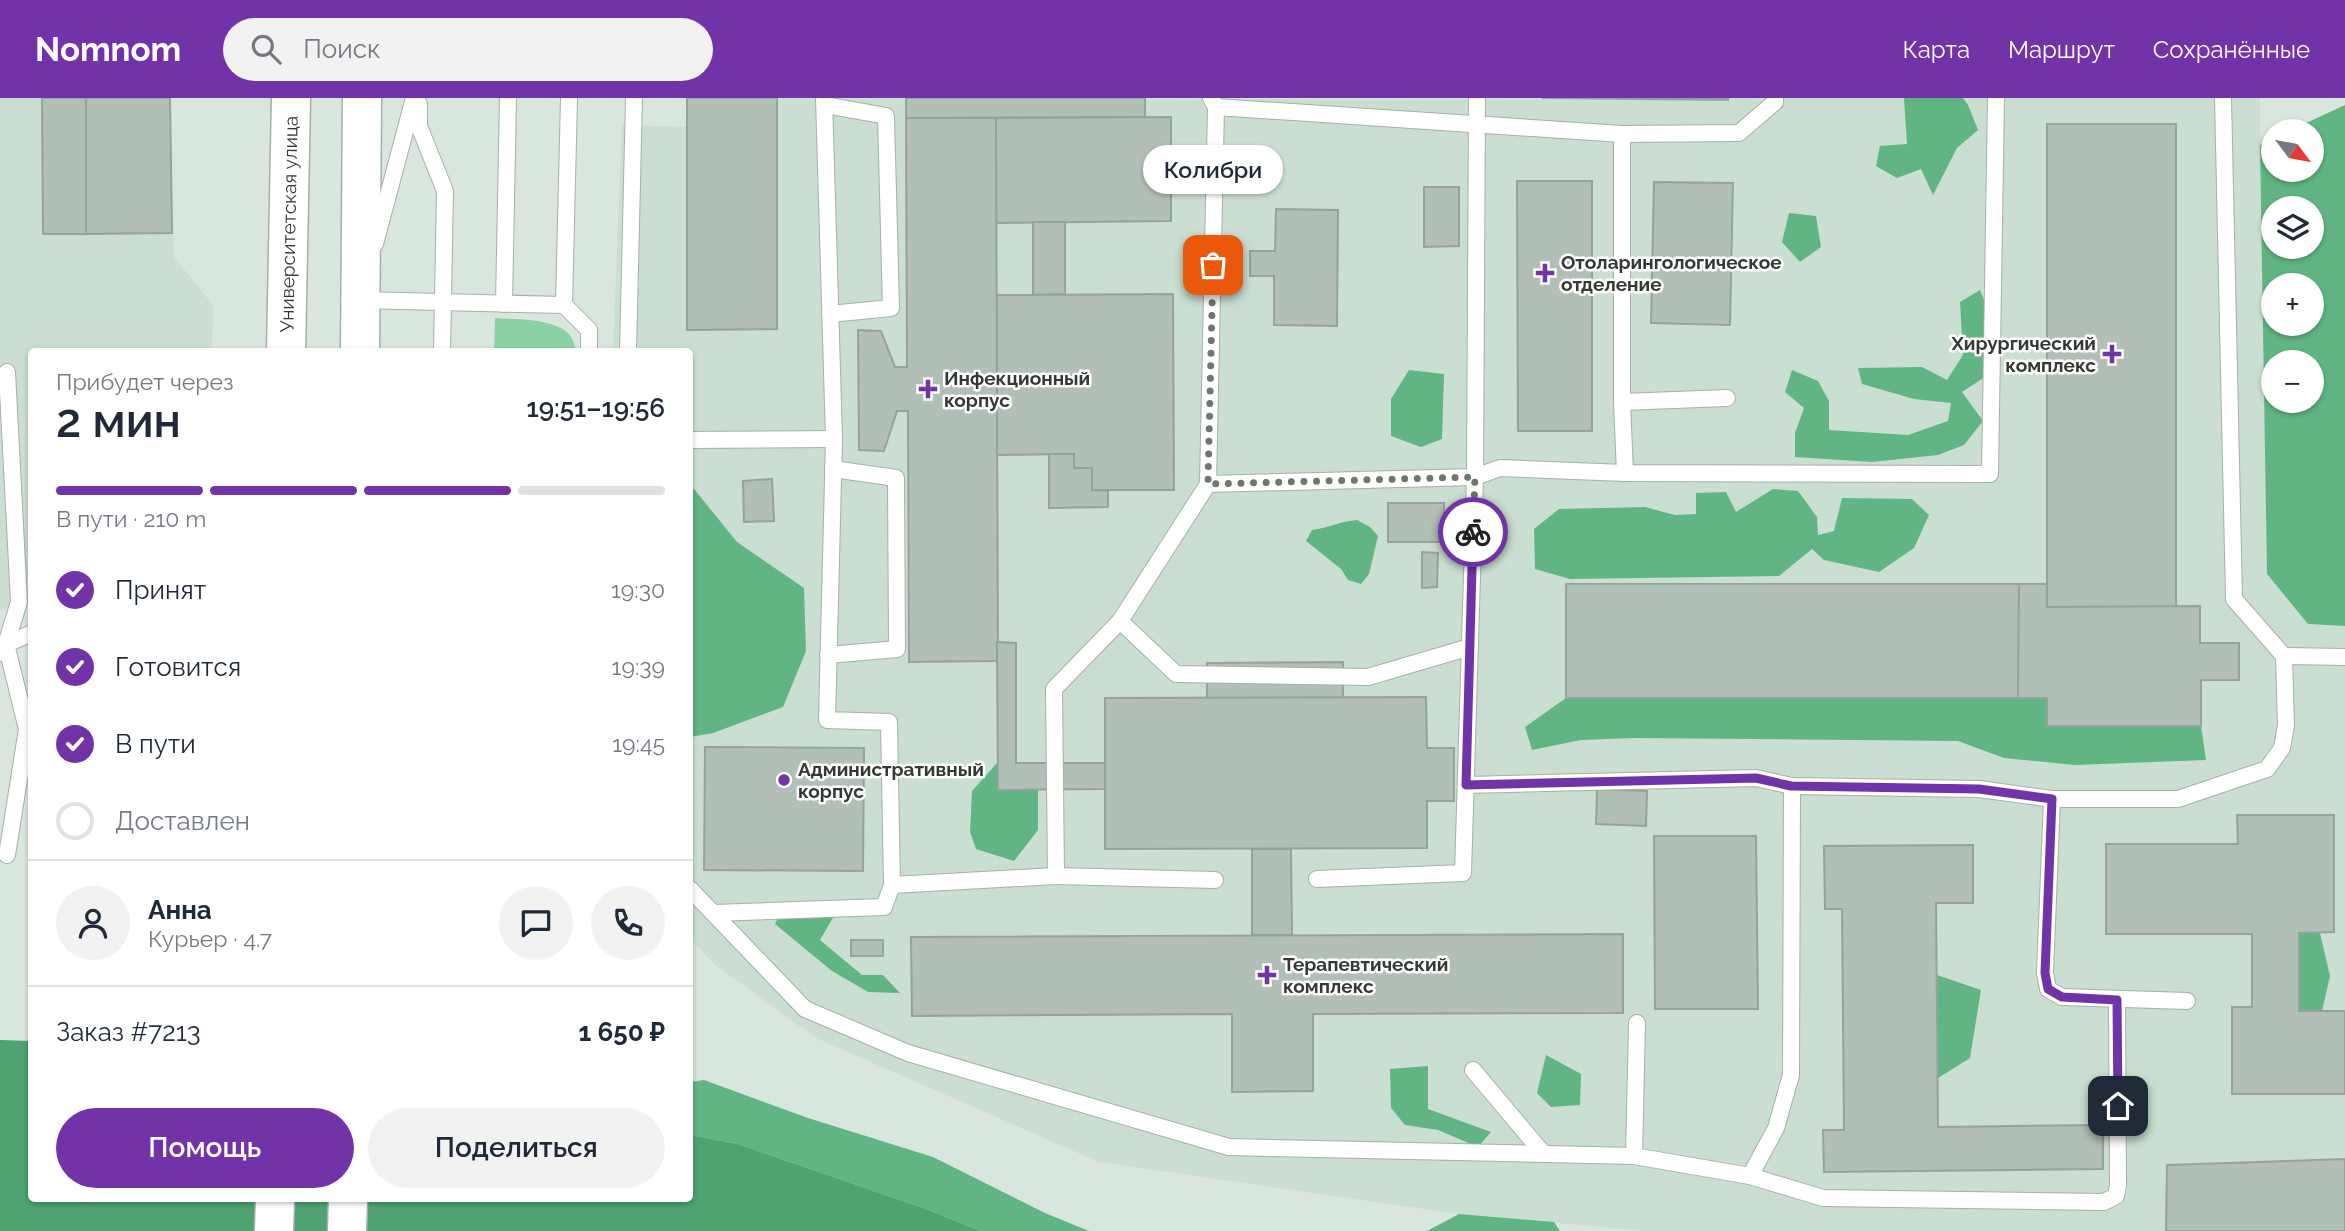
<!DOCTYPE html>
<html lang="ru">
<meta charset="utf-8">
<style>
body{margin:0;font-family:Raleway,sans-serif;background:#f2f2f3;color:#1f2937;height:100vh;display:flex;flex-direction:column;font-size:26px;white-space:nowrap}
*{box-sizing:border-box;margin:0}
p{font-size:23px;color:#747a83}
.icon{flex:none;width:38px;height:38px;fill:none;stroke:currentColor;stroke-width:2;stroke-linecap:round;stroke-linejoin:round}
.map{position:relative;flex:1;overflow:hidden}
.drawer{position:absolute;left:28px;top:250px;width:665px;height:854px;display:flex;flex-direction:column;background:#fff;border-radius:7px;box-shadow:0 2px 5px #0004}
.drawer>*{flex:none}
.needle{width:46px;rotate:122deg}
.fabs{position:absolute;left:2261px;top:21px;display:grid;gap:14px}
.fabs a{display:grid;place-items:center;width:63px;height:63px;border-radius:50%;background:#fff;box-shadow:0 2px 5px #0004;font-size:35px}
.pin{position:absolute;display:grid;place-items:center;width:60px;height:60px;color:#fff;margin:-30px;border-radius:14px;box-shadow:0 4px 10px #0006}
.courier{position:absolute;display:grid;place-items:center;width:70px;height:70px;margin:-35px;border:5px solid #7333a8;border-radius:50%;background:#fff;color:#222;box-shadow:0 2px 9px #0007}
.bubble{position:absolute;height:49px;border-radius:24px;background:#fff;box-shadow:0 2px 5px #0004;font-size:23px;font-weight:600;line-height:49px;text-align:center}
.overview em{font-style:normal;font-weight:600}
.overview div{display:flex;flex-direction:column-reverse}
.overview{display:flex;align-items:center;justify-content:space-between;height:119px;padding:0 28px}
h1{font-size:46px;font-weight:600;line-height:52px}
.bar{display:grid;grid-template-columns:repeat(4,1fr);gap:10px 7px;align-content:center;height:84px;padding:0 28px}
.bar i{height:9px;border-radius:5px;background:#e0e1e3}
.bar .current{background:#7333a8}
.bar p{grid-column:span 4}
.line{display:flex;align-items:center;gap:18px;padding:0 28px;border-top:2px solid #e0e1e3}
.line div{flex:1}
.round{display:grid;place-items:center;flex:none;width:74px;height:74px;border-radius:37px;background:#f2f2f3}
ol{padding:0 28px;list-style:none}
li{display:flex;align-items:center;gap:21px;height:77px}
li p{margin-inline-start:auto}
li .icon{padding:7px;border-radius:50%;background:#7333a8;color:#fff;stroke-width:4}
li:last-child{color:#747a83}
li i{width:38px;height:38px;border:4px solid #e0e1e3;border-radius:50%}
.primary-button{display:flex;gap:14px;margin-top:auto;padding:14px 28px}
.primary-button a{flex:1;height:80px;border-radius:42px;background:#7333a8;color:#fff;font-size:28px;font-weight:600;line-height:80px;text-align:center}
.primary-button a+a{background:#f2f2f3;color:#1f2937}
header{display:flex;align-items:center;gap:42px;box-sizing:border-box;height:98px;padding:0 35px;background:#7333a8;color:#fff}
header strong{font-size:33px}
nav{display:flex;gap:38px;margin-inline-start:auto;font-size:24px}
.search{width:490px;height:63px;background:#f2f2f3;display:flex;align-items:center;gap:18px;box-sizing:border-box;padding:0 24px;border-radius:38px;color:#747a83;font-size:26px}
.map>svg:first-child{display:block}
.built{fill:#cadfd1}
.green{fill:#8ad1a4}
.forest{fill:#61b582;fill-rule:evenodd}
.water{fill:#4ea370}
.building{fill:#b2bfb6;stroke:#96a39a;stroke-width:2}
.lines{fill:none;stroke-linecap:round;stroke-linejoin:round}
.lane-casing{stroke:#a4b1a8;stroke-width:18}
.secondary-casing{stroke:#a4b1a8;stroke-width:41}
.lane{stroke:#fff;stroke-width:16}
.secondary{stroke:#fff;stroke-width:38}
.done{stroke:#6e7670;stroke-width:7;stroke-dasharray:0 12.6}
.route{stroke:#7333a8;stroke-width:9}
.poi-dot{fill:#7333a8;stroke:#fff;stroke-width:2.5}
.labels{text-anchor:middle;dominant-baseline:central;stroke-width:5;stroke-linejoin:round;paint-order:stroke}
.street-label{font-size:19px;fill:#343935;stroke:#fff}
.poi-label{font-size:19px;font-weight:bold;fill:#343935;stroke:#fff;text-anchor:start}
</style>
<header>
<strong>Nomnom</strong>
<div class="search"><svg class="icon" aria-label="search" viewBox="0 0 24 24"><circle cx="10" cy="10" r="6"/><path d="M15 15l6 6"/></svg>Поиск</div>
<nav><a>Карта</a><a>Маршрут</a><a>Сохранённые</a></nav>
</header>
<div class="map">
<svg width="2345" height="1133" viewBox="0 0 2345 1133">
<rect width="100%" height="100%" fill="#d9e6dd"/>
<g class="built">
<path d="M0 0H170L174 159 213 207 212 254H32L31 498 0 513Z"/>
<path d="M687 0 1727 2 1728 0H2260L2267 476 2308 526 2345 528V1133H1646L1459 1116 1099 1064 816 940 714 866 690 840V254H613L622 27 687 29Z"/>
</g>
<path class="green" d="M495 220C518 222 577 218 575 254H494Z"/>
<g class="forest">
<path d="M1904 0H1963L1968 7 1978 32 1957 50 1933 97 1921 71 1897 80 1876 68 1880 48 1907 46Z"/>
<path d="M2345 7V528L2308 526 2267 476 2260 47 2273 41V72H2312V33H2289ZM2273 110H2312V149H2273ZM2273 187H2312V226H2273ZM2273 264H2312V303H2273Z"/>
<path d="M1789 115 1816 118 1821 149 1800 164 1782 144Z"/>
<path d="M1980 192 1992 220 1988 277 1962 294 1983 323 1964 347 1938 357 1872 364 1795 359V335L1804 310 1785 294 1792 272 1818 283 1829 303V332L1908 337 1948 323 1951 305 1914 301 1862 286 1858 270 1922 269 1947 282 1963 257 1960 204Z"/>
<path d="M1409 272 1444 276 1442 341 1421 349 1391 338V301Z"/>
<path d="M690 386 737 444 804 490 806 553 783 609 713 635 690 639Z"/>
<path d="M1773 391 1798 393 1817 419 1818 437 1834 433 1842 400 1912 401 1929 417 1914 450 1879 474 1824 462 1812 451 1779 478 1570 481 1535 471 1534 431 1559 411 1645 409 1675 417 1696 416V395L1726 394 1736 414Z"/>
<path d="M1357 422 1370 429 1378 438 1369 476 1361 486 1348 482 1341 471 1306 443 1312 432C1328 430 1341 423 1357 422Z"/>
<path d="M1566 600H2047V628H2201L2206 662 2075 667 2004 660 1958 643 1634 640 1581 642 1532 652 1525 629Z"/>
<path d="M998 664V692H1038V732L1014 763 976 751 970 734 972 693Z"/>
<path d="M837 813 820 842 862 877H883L900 895 868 894 832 873 775 826 780 815Z"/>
<path d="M2299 835H2320L2330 878 2322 913H2299Z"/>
<path d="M1937 877 1981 892 1970 960 1938 980Z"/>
<path d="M1546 957 1581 976 1580 1007 1551 1009 1537 995Z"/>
<path d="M1428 968V1011L1491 1034 1478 1049 1438 1032 1405 1027 1391 1010 1390 971Z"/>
<path d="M704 982 808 1020 933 1059 1045 1115 1089 1133H980L929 1112 738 1046 690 1037V984Z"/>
<path d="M1459 1116 1554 1124 1560 1133H1427Z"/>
</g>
<path class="water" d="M0 942 31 943 32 1101H690V1037L738 1046 929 1112 980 1133H0Z"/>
<g class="building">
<path d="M42 0H86V136H43Z"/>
<path d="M86 0H170L172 135 86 136Z"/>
<path d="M687 0H777V231L687 232Z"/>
<path d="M906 0H1145V19L906 20Z"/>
<path d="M1542 0H1728V2Z"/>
<path d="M1171 19V123L996 125V20Z"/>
<path d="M906 20H996L998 563 909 564 908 313H897L884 353 859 352 858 232 881 233 895 269H907Z"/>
<rect x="2047" y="26" width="129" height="483"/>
<path d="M1517 83H1592V333H1518Z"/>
<path d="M1654 84 1733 85 1730 227 1651 225Z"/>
<path d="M1424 89H1459V148L1424 149Z"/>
<path d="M1276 111 1338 112 1337 228 1274 227V178H1250V153H1275Z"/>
<path d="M1033 124H1065V196L1033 197Z"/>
<path d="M1173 196 1174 392H1092V370H1074V356L997 357V197Z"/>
<path d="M1049 356H1074V370H1092V392L1108 393V409L1049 410Z"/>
<path d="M772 381 774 423 744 424 743 383Z"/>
<rect x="1388" y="405" width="56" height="39"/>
<path d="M1422 454 1438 455 1437 489 1422 490Z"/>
<path d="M1566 486H2019L2018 600H1566Z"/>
<path d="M2019 486H2047V509L2200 508V545H2239V582H2201V628H2047V600H2018Z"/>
<path d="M997 544 1016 545V665H1105V691L998 692Z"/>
<path d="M1343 564V600H1207V565Z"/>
<path d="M1426 599 1427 650H1454V703H1427V750L1105 751V600Z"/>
<path d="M705 649 864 650 863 773 704 772Z"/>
<path d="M1597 691 1647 693 1646 728 1596 726Z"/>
<path d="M2237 717H2334V834L2299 835V913H2345V996H2232V909H2252V836H2106V746H2238Z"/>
<path d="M1654 738H1756L1758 911H1655Z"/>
<path d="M1973 747V805H1936L1938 1029 2103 1027V1071L1824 1074 1823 1032H1844L1842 811H1825L1824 748Z"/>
<path d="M1252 751H1291L1292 837H1252Z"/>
<path d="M1623 836V915L1313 916V993L1232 994V916L912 918 911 839Z"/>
<rect x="851" y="842" width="32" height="16"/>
<path d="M2345 1061V1133H2166L2167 1067Z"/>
</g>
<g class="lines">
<g class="lane-casing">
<g id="lane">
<path d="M419 6V28L445 93 442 254"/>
<path d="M825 7 886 18 891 210 830 216"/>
<path d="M1216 9 1622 36 1739 35 1775 4V0"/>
<path d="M1622 36V304L1625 375"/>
<path d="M375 146 414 0"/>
<path d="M360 202 564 207 589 232V254"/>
<path d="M504 206 508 0"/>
<path d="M564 207 569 0"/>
<path d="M628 254 634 0"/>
<path d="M1622 304 1727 300"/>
<path d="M690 342 834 341"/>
<path d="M1208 386 1475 379 1500 370 1625 375 1990 376 1996 0"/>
<path d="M1120 523 1176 576 1368 579 1470 549"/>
<path d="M6 546 27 631 7 757"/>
<path d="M2 548 32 535"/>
<path d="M0 555 6 546 19 504 7 274"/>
<path d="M828 557 897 551 896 380 833 371"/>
<path d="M2284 558 2345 559"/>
<path d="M1466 687 1756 680 1792 688 1979 691 2052 701H2178L2267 671 2282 650 2286 627 2284 558 2234 501 2223 0"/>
<path d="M2052 701 2045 875 2048 891 2062 899 2187 903"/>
<path d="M1056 778 1054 591 1120 523 1208 386 1216 9 1211 0"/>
<path d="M1317 781 1463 775 1475 379 1477 0"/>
<path d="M892 787 1056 778 1215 782"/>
<path d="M690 791 805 911 908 955 1229 1049 1634 1058 1750 1078 1823 1100 2104 1104 2116 1098 2118 1087 2117 902"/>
<path d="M713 815 884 809 892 787 889 624 827 622 834 341 824 0"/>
<path d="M1473 972 1542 1054"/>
<path d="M1634 1058 1637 925"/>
<path d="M1750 1078 1776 1030 1791 977 1792 688"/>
</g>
</g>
<g class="secondary-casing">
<g id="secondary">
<path id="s1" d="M286 254 291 0"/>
<path d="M360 254 362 0"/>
<path d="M274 1133 275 1101"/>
<path d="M347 1133 348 1101"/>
</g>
</g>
<use href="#lane" class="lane"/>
<use href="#secondary" class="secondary"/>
</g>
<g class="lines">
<path class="done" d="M1213 167 1208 386 1475 379 1473 434"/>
<path class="route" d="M1473 434 1466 687 1756 680 1791 688 1979 691 2052 701 2045 875 2048 891 2062 899 2117 902 2118 1008"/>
</g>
<g class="poi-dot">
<path d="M1541.5 164.5h7v7h7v7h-7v7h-7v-7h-7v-7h7z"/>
<path d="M2108.5 245.5h7v7h7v7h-7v7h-7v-7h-7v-7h7z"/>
<path d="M924.5 280.5h7v7h7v7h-7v7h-7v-7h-7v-7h7z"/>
<circle cx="784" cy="682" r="7"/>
<path d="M1263.5 866.5h7v7h7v7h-7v7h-7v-7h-7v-7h7z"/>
</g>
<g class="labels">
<g class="street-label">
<text stroke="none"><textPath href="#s1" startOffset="128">Университетская улица</textPath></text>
</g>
<g class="poi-label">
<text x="1561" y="164">Отоларингологическое<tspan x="1561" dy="22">отделение</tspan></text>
<text x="2096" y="245" text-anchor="end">Хирургический<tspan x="2096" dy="22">комплекс</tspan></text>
<text x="944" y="280">Инфекционный<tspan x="944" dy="22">корпус</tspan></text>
<text x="798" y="671">Административный<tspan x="798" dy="22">корпус</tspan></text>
<text x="1283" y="866">Терапевтический<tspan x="1283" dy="22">комплекс</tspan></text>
</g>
</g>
</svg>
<div class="fabs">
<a><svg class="needle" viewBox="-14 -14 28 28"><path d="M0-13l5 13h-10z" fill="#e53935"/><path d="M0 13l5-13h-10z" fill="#747a83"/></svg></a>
<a><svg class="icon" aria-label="layers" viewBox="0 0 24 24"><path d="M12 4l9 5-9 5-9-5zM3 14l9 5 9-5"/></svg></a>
<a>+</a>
<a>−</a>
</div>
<div class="pin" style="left:1213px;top:167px;background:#ea580c"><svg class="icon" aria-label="bag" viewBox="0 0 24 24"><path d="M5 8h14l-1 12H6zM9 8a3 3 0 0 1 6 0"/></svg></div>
<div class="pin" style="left:2118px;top:1008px;background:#1f2937"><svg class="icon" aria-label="home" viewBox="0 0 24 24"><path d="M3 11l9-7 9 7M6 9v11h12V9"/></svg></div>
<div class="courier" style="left:1473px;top:434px"><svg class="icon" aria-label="bike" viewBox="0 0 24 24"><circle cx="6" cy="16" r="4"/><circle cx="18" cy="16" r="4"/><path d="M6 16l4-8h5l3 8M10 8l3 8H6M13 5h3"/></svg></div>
<div class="bubble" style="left:1143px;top:47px;width:140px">Колибри</div>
<section class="drawer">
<div class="overview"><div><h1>2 мин</h1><p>Прибудет через</p></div><em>19:51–19:56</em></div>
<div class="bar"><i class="current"></i><i class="current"></i><i class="current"></i><i></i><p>В пути · 210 m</p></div>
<ol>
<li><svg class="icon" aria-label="check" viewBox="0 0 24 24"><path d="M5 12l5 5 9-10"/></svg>Принят<p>19:30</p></li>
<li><svg class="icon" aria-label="check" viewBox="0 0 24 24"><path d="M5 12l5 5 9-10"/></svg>Готовится<p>19:39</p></li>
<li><svg class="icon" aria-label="check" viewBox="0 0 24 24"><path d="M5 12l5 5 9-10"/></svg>В пути<p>19:45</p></li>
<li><i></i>Доставлен</li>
</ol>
<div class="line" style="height:126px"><a class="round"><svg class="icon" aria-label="person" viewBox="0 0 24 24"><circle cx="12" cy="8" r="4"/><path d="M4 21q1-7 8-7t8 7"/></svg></a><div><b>Анна</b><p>Курьер · 4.7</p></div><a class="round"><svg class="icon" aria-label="chat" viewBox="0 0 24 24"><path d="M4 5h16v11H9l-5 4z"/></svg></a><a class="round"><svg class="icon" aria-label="phone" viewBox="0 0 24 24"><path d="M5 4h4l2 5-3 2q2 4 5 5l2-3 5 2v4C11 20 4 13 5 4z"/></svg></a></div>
<div class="line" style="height:91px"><div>Заказ #7213</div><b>1 650 ₽</b></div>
<div class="primary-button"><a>Помощь</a><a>Поделиться</a></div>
</section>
</div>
